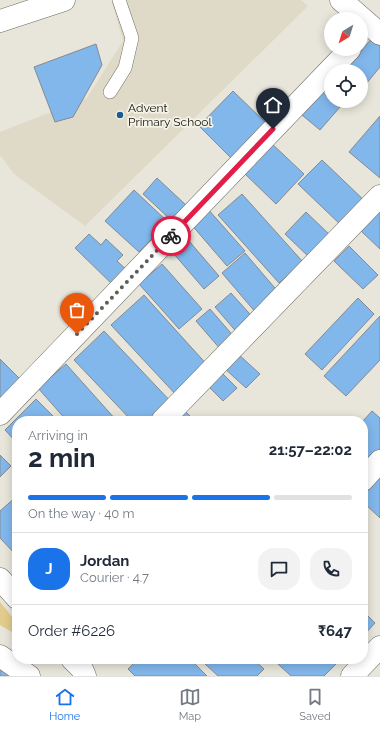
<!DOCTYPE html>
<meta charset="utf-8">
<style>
body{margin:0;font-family:Raleway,sans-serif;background:#f2f2f3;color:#1f2937;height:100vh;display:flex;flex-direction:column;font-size:15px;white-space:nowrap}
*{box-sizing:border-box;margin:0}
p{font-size:13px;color:#747a83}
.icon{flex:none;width:22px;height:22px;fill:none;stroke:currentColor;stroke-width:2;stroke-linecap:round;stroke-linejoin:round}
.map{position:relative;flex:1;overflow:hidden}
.sheet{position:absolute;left:12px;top:416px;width:356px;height:248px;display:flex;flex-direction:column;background:#fff;border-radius:16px;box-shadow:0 2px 10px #0003}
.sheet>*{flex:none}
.needle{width:26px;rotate:218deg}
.fabs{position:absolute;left:324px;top:12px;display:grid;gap:8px}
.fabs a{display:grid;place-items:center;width:44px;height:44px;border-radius:50%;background:#fff;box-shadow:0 2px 10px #0003;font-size:20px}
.pin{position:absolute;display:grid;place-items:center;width:34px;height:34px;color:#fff;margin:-41px -17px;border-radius:50% 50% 50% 0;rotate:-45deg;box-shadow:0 0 4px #0007}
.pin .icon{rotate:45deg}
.courier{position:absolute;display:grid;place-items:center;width:40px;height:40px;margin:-20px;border:3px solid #e11d48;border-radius:50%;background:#fff;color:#222;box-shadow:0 1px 5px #0007}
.summary em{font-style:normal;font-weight:700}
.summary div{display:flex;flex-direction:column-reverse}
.summary{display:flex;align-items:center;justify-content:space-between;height:68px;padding:0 16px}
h1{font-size:26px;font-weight:700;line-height:30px}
.bar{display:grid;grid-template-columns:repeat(4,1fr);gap:6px 4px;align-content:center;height:48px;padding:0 16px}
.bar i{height:5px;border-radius:3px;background:#e0e1e3}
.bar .active{background:#1a73e8}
.bar p{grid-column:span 4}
.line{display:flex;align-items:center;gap:10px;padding:0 16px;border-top:1px solid #e0e1e3}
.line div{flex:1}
.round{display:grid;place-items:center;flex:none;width:42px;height:42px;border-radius:16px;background:#f2f2f3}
.tabs{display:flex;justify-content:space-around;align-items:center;height:56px;border-top:1px solid #e0e1e3;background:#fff;font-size:11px;color:#747a83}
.tabs a{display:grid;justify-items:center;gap:2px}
.tabs .active{color:#1a73e8}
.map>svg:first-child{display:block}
.built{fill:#dfdac8}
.green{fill:#e1cc8c}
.building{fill:#82b7ec;stroke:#838a92}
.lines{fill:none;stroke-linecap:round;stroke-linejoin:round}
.lane-casing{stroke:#6e6b62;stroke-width:14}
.street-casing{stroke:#6e6b62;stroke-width:23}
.lane{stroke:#fff;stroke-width:13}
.street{stroke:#fff;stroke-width:22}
.done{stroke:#5f5d57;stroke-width:4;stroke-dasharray:0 7.2}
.route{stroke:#e11d48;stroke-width:5}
.poi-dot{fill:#1d5b91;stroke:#f5f2e7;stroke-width:1.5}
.labels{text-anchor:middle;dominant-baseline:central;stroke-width:3.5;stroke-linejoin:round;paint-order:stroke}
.poi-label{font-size:12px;fill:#151410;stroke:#f5f2e7;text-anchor:start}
</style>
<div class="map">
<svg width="380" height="676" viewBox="0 0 380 676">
<rect width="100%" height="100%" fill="#e8e5da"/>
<path class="built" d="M120 0H301L308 6 85 226 14 174 0 155V132L87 98 123 41 112 3Z"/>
<path class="green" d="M0 602 17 623V635L0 625Z"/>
<g class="building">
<path d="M372 38 380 45V67L366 84 361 80V71H351L347 68Z"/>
<path d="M96 44 102 65 73 117 55 122 34 67Z"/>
<path d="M233 91 267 124 233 160 199 126Z"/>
<path d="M322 92 331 99V101L340 107 320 130 302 115Z"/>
<path d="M340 101H350L346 106Z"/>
<path d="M380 116V178L349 152Z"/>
<path d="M269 141 304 174 276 204 242 171Z"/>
<path d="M322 160 368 204 344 228 298 184Z"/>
<path d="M157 178 187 206 172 221 143 194Z"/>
<path d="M134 190 168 222 139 252 105 221Z"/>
<path d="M242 194 303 262 279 283 218 215Z"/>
<path d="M207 208 245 251 227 266 190 223Z"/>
<path d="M306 212 332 237 311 259 285 234Z"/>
<path d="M380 212V249L360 230Z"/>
<path d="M89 234 101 245 106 239 123 255 117 261 128 271 114 286 75 248Z"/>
<path d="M183 234 219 276 204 289 168 247Z"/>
<path d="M349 246 378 275 363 289 334 261Z"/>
<path d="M245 253 280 294 257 314 222 273Z"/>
<path d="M162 264 202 309 179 329 139 284Z"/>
<path d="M231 293 257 322 240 336 215 307Z"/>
<path d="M144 295 210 368 178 397 111 325Z"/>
<path d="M358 298 374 314 322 370 305 354Z"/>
<path d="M210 309 236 339 222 351 196 321Z"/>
<path d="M380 316V360L346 396 324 376Z"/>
<path d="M104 331 174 405 157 421H132L74 360Z"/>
<path d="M237 353 260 374 246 388 223 367Z"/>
<path d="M0 359 24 383 0 408Z"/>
<path d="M66 364 117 421H67L38 388Z"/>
<path d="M222 373 237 388 223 401 208 386Z"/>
<path d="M36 399 58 421H17V443L5 430Z"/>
<path d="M184 410 195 421H173Z"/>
<path d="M372 411 380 418V451L363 469V421Z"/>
<path d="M0 455 11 466 0 477Z"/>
<path d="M380 477V518L363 502V496Z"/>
<path d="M17 496V556L0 538V511Z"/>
<path d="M363 611 375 623 363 636Z"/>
<path d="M138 659H190L207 676H135L128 669Z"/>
<path d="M206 659H253L264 669 257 676H218L203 662Z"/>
<path d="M283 659H341L324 676H291L278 664Z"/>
<path d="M0 669 11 676H0Z"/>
</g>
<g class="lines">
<g class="lane-casing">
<path id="lane" d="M110 92 125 68 132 38 119 0"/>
</g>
<g class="street-casing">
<g id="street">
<path d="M341 0 380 34"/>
<path d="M0 21 64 0"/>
<path d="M0 414 350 49"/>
<path d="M162 421 380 196"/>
<path d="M363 480 380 461"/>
<path d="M0 579 17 598"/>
<path d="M0 656 29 676"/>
<path d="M72 659 82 669 85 676"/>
<path d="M352 676 380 647"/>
</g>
</g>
<use href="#lane" class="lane"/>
<use href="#street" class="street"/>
</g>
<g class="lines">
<path class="done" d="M77 334 171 236"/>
<path class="route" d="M171 236 273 129"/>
</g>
<circle class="poi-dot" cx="120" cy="115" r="4"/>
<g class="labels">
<g class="poi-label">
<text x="128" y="108">Advent<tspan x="128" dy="14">Primary School</tspan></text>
</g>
</g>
</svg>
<div class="fabs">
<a><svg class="needle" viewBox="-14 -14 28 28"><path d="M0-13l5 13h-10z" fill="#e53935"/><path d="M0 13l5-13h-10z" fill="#747a83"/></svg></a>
<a><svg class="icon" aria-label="locate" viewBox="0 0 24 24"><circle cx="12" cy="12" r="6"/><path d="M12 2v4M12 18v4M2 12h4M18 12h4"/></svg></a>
</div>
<div class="pin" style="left:77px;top:334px;background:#ea580c"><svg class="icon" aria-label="bag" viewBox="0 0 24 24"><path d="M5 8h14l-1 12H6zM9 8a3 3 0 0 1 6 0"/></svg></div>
<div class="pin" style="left:273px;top:129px;background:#1f2937"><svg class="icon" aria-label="home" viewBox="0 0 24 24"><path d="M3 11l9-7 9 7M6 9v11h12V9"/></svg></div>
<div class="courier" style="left:171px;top:236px"><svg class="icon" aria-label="bike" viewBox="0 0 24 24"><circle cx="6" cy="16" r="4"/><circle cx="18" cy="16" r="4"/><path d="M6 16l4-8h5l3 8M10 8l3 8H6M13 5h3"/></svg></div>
<section class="sheet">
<div class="summary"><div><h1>2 min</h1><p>Arriving in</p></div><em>21:57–22:02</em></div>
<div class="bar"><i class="active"></i><i class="active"></i><i class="active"></i><i></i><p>On the way · 40 m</p></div>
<div class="line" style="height:72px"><b class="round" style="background:#1a73e8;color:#fff">J</b><div><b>Jordan</b><p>Courier · 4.7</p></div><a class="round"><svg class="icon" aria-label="chat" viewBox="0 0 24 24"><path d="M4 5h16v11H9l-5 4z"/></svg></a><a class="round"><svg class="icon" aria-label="phone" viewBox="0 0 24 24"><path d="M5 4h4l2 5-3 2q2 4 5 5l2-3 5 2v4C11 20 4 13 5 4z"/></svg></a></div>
<div class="line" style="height:52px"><div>Order #6226</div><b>₹647</b></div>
</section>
</div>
<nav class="tabs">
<a class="active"><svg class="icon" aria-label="home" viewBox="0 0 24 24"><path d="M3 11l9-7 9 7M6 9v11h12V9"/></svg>Home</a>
<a><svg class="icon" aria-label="map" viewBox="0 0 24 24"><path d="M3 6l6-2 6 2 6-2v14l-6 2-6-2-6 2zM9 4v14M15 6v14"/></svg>Map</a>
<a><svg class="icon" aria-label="saved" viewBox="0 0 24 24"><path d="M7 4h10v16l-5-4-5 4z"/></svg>Saved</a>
</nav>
